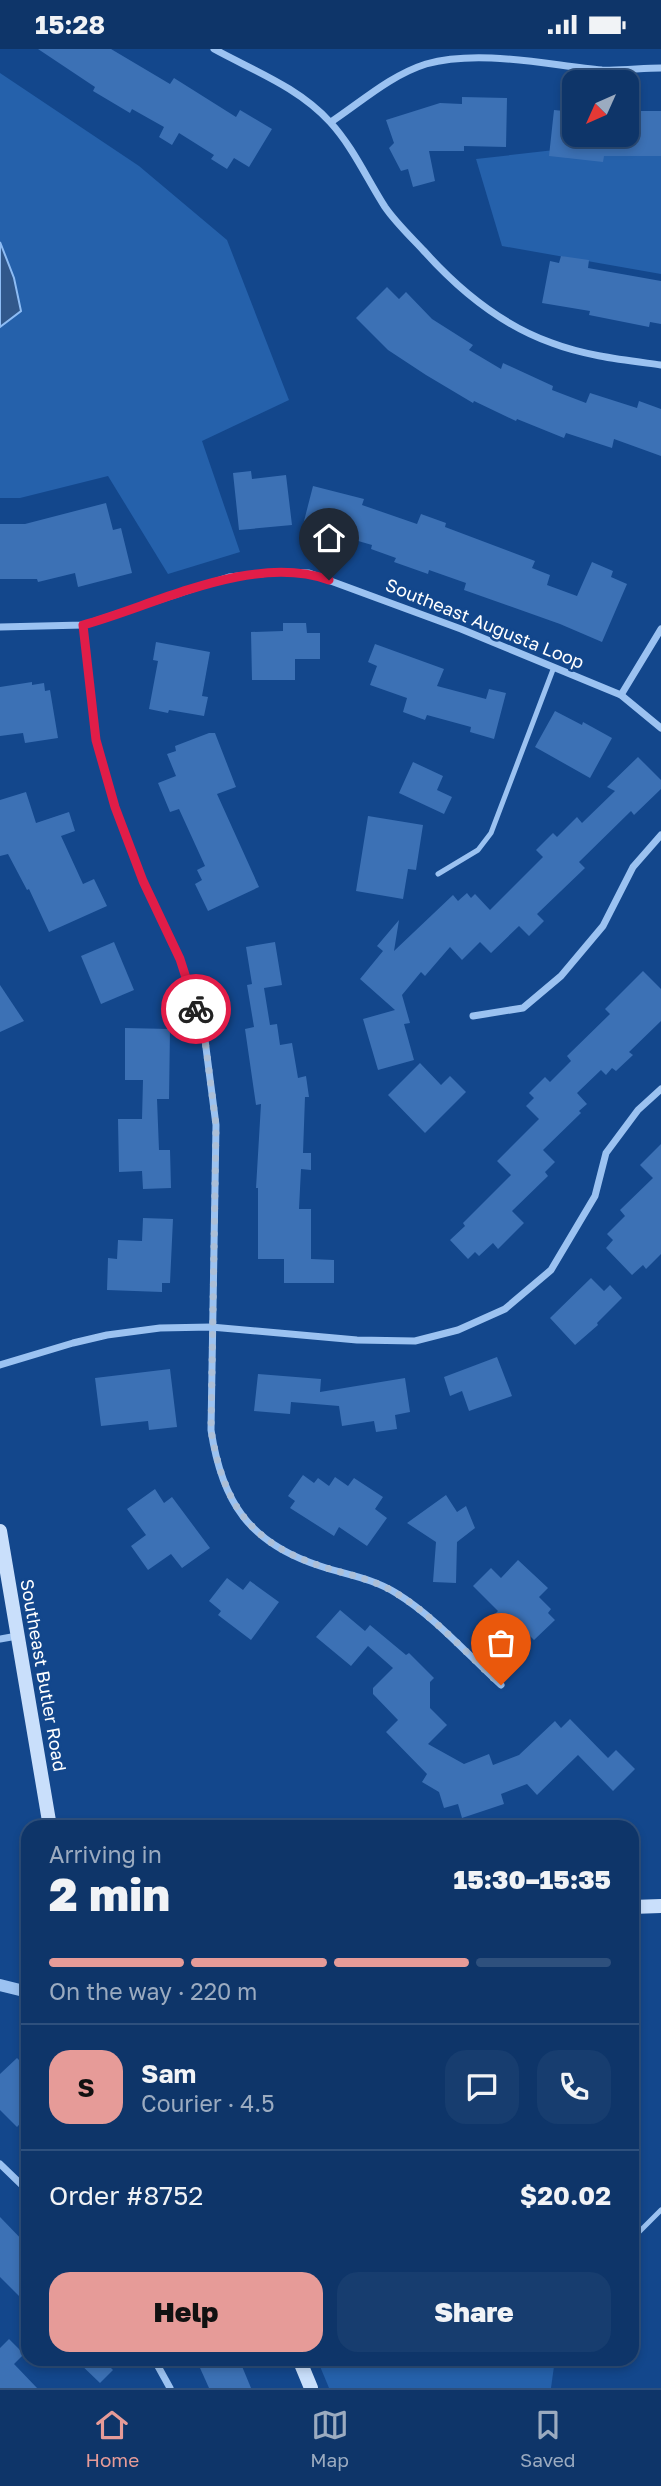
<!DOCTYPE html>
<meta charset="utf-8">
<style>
body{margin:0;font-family:"Golos Text",sans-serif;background:#173d6f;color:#f1f3f6;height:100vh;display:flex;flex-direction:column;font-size:26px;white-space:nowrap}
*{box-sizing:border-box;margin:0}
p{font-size:23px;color:#9babc0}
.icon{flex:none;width:38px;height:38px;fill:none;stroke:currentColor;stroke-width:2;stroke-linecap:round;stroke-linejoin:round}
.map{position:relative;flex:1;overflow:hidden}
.drawer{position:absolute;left:21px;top:1771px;width:618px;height:546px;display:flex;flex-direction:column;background:#0e3569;border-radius:21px;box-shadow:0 4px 10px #0003,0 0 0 2px #2e507d}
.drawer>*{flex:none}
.needle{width:46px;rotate:225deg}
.fabs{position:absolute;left:562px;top:21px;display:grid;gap:14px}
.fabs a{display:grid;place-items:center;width:77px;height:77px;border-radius:14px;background:#0e3569;box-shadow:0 4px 10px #0003,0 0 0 2px #2e507d;font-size:35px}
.pin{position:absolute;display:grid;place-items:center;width:60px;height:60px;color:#fff;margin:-72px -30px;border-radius:50% 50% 50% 0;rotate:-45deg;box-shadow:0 0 7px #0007}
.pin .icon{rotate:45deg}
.courier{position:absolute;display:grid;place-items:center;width:70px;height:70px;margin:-35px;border:5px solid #e11d48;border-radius:50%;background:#fff;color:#222;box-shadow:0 2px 9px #0007}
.overview em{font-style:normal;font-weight:800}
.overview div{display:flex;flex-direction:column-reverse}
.overview{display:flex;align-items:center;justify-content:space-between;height:119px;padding:0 28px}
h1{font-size:46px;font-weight:800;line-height:52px}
.bar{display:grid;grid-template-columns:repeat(4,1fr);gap:10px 7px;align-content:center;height:84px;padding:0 28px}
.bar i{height:9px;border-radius:5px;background:#2e507d}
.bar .selected{background:#e69b98}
.bar p{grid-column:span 4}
.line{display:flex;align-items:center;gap:18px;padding:0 28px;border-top:2px solid #2e507d}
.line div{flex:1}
.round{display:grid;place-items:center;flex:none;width:74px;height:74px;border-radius:21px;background:#173d6f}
.primary-button{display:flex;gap:14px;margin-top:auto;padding:14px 28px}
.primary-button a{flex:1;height:80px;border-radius:21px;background:#e69b98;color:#111;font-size:28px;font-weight:800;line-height:80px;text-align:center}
.primary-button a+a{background:#173d6f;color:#f1f3f6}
.status{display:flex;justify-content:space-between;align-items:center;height:49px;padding:0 35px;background:#0e3569;direction:ltr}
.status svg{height:19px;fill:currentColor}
.tabs{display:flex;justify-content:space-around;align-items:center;height:98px;border-top:2px solid #2e507d;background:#0e3569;font-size:19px;color:#9babc0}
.tabs a{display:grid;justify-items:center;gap:4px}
.tabs .selected{color:#e69b98}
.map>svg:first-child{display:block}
.green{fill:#2561ab}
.water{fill:#31588b;stroke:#8dbcf4;stroke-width:2}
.building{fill:#3c71b5}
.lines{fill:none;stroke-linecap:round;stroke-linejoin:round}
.service{stroke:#9bc2f1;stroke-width:5}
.minor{stroke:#9bc2f1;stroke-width:7}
.tertiary{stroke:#9bc2f1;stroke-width:12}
.secondary{stroke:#c9dffb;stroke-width:14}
.done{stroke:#acbfd7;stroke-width:7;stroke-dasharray:0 12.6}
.route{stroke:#e11d48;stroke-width:9}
.labels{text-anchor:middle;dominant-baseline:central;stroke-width:5;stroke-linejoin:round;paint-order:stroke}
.street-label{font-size:18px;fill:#fff;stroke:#13478c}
</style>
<div class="status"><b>15:28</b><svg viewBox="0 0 49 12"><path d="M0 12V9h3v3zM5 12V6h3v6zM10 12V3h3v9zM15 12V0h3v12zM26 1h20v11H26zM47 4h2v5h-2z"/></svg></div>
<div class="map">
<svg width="661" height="2339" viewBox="0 0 661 2339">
<rect width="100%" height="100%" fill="#13478c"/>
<g class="green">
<path d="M0 24 139 117 227 191 289 351 202 392 240 503 168 525 108 427 20 449H0Z"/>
<path d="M661 89V225L502 197 476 110Z"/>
<path d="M317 2310H555L551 2339H329Z"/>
</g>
<path class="water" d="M0 193 14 229 21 262 0 278Z"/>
<g class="building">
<path d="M38 0H111L170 35 174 29 236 68 240 61 272 80 249 118 234 109 227 120 211 110 214 106 179 84 172 96 159 88 164 78 132 60 130 64 93 42 95 38Z"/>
<path d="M462 48 507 49 506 98 464 97V102H429L435 132 413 138 408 120 401 122 389 99 394 94 386 71 440 54 462 55Z"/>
<path d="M554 61 574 63V86H626V62H661V107H604L603 113 549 107Z"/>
<path d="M561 207 589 211 588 219 661 232V275L650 273 649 278 589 266 590 262 542 254 550 212 559 214Z"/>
<path d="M387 238 399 250 406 243 432 270 473 296 469 301 501 320 503 314 553 337 552 341 586 354 590 344 637 359 639 352 661 360V407L614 390 612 399 566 384 564 389 517 370 516 372 474 352 473 354 426 326 388 301 356 269Z"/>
<path d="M251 422 252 430 286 426 292 476 239 481 233 424Z"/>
<path d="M313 437 364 450 362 456 417 475 421 465 446 474 445 478 535 512 532 519 550 526 547 536 577 547 592 513 613 522 611 528 627 535 602 593 560 575 464 541 466 534 429 521 428 525 394 513 396 509 371 500 372 496 303 476Z"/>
<path d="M106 454 113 481 121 479 132 524 78 538 75 524 38 533 37 530H0V475H25Z"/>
<path d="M283 574H306L307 584H320V610H295V631H252L251 583 283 582Z"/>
<path d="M156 593 210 603 202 647 208 648 204 667 169 661 168 664 149 660 158 612 153 611Z"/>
<path d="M375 595 444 620 437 637 486 650 489 640 506 644 494 690 470 683 471 678 427 666 425 671 403 663 407 649 370 636 377 617 368 613Z"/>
<path d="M32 633V636L44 634 45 642 50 641 58 689 25 694 23 684 0 687V638Z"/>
<path d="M555 662 582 676 583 673 612 689 590 729 535 698Z"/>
<path d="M209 684H215L236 738 217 745 259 838 208 862 195 835 202 831 197 821 205 817 179 760 170 763 158 734 176 727 167 705 176 702 175 697Z"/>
<path d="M638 708 661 731V740L634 766 631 762 579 813 585 819 537 865 544 872 529 887 519 877 491 904 480 893 462 911 450 898 425 927 421 923 402 946 410 974 404 975 414 1011 378 1021 363 970 395 961 360 930 383 902 377 897 399 871 394 902 453 846 458 852 467 844 471 849 475 845 490 861 543 808 536 801 553 784 557 788 577 768 582 774 615 742 607 738Z"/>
<path d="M413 713 443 727 437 741 452 748 444 765 399 744Z"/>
<path d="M26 743 36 774 69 763 75 782 61 787 83 835 94 830 107 857 49 883 29 840 27 841 8 805 0 807V751Z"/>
<path d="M368 767 423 776 416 821 408 820 403 850 356 842Z"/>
<path d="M114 893 134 941 101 955 81 907Z"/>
<path d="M275 893 282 936 264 939 270 976 277 975 280 996 292 994 298 1029 306 1027 309 1048H305L303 1104H311V1121L301 1120 299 1160H311V1210L334 1211V1234H284V1210H258V1139H256L261 1055 256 1056 245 980 254 978 247 936 252 935 246 898Z"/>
<path d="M643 922 661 940V972L629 1003 633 1006 616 1022 612 1019 606 1026 601 1021 577 1044 587 1055 579 1062 581 1064 543 1101 555 1113 545 1123 548 1127 512 1162 524 1174 498 1200 493 1194 479 1207 475 1203 468 1210 450 1191 465 1177 463 1174 511 1126 497 1112 539 1070 526 1057 534 1049 529 1044 545 1028 550 1033 571 1012 567 1007 610 965 605 960Z"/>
<path d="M0 936 24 972 0 983Z"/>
<path d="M125 979 170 980 169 1050H157L159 1101H170L171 1139 143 1140 142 1122 119 1123 118 1070H142L143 1031H125Z"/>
<path d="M420 1014 441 1036 450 1027 466 1043 425 1084 388 1046Z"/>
<path d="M661 1095V1205L646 1220 643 1216 632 1226 606 1199 613 1191 607 1185 625 1167 620 1161 653 1129 640 1116Z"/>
<path d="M143 1169 173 1170 170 1234H162V1243L107 1241 108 1209 117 1210 118 1191 142 1192Z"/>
<path d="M591 1229 604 1242 610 1236 622 1249 597 1274 598 1276 575 1296 550 1269Z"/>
<path d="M497 1308 512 1347 469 1362 462 1342 450 1347 444 1328Z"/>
<path d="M170 1320 177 1378 149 1381 148 1372 101 1377 95 1329Z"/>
<path d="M258 1325 321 1330 320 1343 405 1329 410 1363 395 1366 397 1380 376 1383 374 1372 342 1377 339 1357 291 1353 290 1365 254 1362Z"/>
<path d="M303 1426 314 1434 318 1429 329 1437 335 1428 348 1437 354 1429 383 1448 375 1460 387 1469 367 1497 339 1478 334 1487 290 1459 295 1452 288 1447Z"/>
<path d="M155 1440 164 1454 172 1448 210 1499 182 1519 171 1505 148 1521 131 1497 146 1486 127 1460Z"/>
<path d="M446 1446 457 1463 466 1457 475 1479 457 1493 456 1534 433 1533 436 1493 407 1474Z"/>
<path d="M518 1511 548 1539 539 1548 551 1560 548 1564 555 1571 534 1591 527 1584 525 1586 513 1574 508 1579 495 1565 498 1562 473 1537 491 1519 501 1529Z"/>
<path d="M227 1529 243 1541 250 1532 279 1553 251 1591 218 1566 221 1562 209 1552Z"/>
<path d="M340 1561 365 1582 370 1576 406 1606 409 1604 434 1629 430 1633V1659L447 1676 428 1695 464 1715 489 1705 493 1716 519 1706 555 1672 561 1679 570 1670 608 1709 616 1701 635 1720 613 1742 578 1706 537 1746 527 1735 501 1745 504 1755 462 1769 458 1755 444 1759 439 1743 422 1733 427 1725 386 1683 398 1671 373 1645V1639L393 1619 368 1597 351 1617 316 1588Z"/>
<path d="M17 2009 28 2020V2066L17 2078 0 2061V2025Z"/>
<path d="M0 2168 28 2197V2256L0 2228Z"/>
<path d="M9 2290 24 2305 14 2315 37 2339H0V2299Z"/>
<path d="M75 2310H102L113 2321 100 2334Z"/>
<path d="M196 2310H239L251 2339H209Z"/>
</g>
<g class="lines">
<g class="service">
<path d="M438 825 478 801 491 784 554 618"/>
<path d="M632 2190 661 2161"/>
</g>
<g class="minor">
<path d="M214 0C254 22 298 38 330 73 353 98 367 130 385 158 396 174 411 188 424 202 459 241 501 276 552 294 586 307 625 311 661 316"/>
<path d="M331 73C361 53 391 26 426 15 480 0 547 16 602 21 621 22 642 19 661 19"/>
<path d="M83 576 96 691 115 758 143 832 180 910 205 991 216 1076 211 1381C222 1453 249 1494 320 1517 347 1526 372 1529 396 1544 435 1568 467 1605 501 1636"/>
<path d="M0 578 83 576 229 528 280 523 309 524 461 580 621 646 661 679"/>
<path d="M621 646 661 580"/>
<path d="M473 967 523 959 561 927 603 877 633 818 661 786"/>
<path d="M0 1316 73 1294 107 1286 160 1279 211 1278 357 1291 415 1292 458 1281 505 1260 551 1221 595 1147 606 1104 638 1061 661 1040"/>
<path d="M0 1590 17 1587"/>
<path d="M0 2115 28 2142"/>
<path d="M154 2310 170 2339"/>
</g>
<path class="tertiary" d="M0 1936 28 1943"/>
<g class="secondary">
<path d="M0 1482 50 1778"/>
<path d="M632 1858 661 1857"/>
<path d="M299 2310 311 2339"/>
</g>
</g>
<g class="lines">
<path class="done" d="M196 960 205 991 216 1076 211 1381C223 1453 249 1494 321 1517 347 1526 372 1529 396 1544 434 1567 468 1606 501 1636"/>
<path class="route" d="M196 960 180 910 143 832 115 758 96 691 83 576C158 555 253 504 329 531"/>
</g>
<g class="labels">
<g class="street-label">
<text transform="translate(485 574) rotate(22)">Southeast Augusta Loop</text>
<text transform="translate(44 1626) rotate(80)">Southeast Butler Road</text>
</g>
</g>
</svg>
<div class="fabs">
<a><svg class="needle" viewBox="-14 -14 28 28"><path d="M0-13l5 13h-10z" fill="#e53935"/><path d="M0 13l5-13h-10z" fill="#9babc0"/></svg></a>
</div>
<div class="pin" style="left:501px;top:1636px;background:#ea580c"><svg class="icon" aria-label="bag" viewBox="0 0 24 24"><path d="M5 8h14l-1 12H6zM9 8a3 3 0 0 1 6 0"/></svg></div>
<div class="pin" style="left:329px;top:531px;background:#1f2937"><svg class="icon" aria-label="home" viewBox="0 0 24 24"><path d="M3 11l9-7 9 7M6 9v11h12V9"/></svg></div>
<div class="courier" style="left:196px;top:960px"><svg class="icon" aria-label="bike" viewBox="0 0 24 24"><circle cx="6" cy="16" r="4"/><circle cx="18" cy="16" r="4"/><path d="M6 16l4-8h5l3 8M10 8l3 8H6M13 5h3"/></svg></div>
<section class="drawer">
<div class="overview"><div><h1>2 min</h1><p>Arriving in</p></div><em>15:30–15:35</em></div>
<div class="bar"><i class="selected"></i><i class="selected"></i><i class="selected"></i><i></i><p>On the way · 220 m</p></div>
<div class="line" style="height:126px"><b class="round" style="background:#e69b98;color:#111">S</b><div><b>Sam</b><p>Courier · 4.5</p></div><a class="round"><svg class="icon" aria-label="chat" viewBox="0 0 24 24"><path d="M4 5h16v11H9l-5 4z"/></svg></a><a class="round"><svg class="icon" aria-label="phone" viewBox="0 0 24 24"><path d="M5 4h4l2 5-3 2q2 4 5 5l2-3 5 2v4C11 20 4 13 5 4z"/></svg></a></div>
<div class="line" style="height:91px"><div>Order #8752</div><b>$20.02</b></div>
<div class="primary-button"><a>Help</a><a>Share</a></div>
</section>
</div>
<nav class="tabs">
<a class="selected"><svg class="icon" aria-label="home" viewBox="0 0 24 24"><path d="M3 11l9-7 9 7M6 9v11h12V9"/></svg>Home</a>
<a><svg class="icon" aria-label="map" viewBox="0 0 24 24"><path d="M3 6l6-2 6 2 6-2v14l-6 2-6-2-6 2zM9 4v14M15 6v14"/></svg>Map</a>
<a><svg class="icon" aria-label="saved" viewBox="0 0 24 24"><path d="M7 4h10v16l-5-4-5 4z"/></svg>Saved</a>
</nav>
